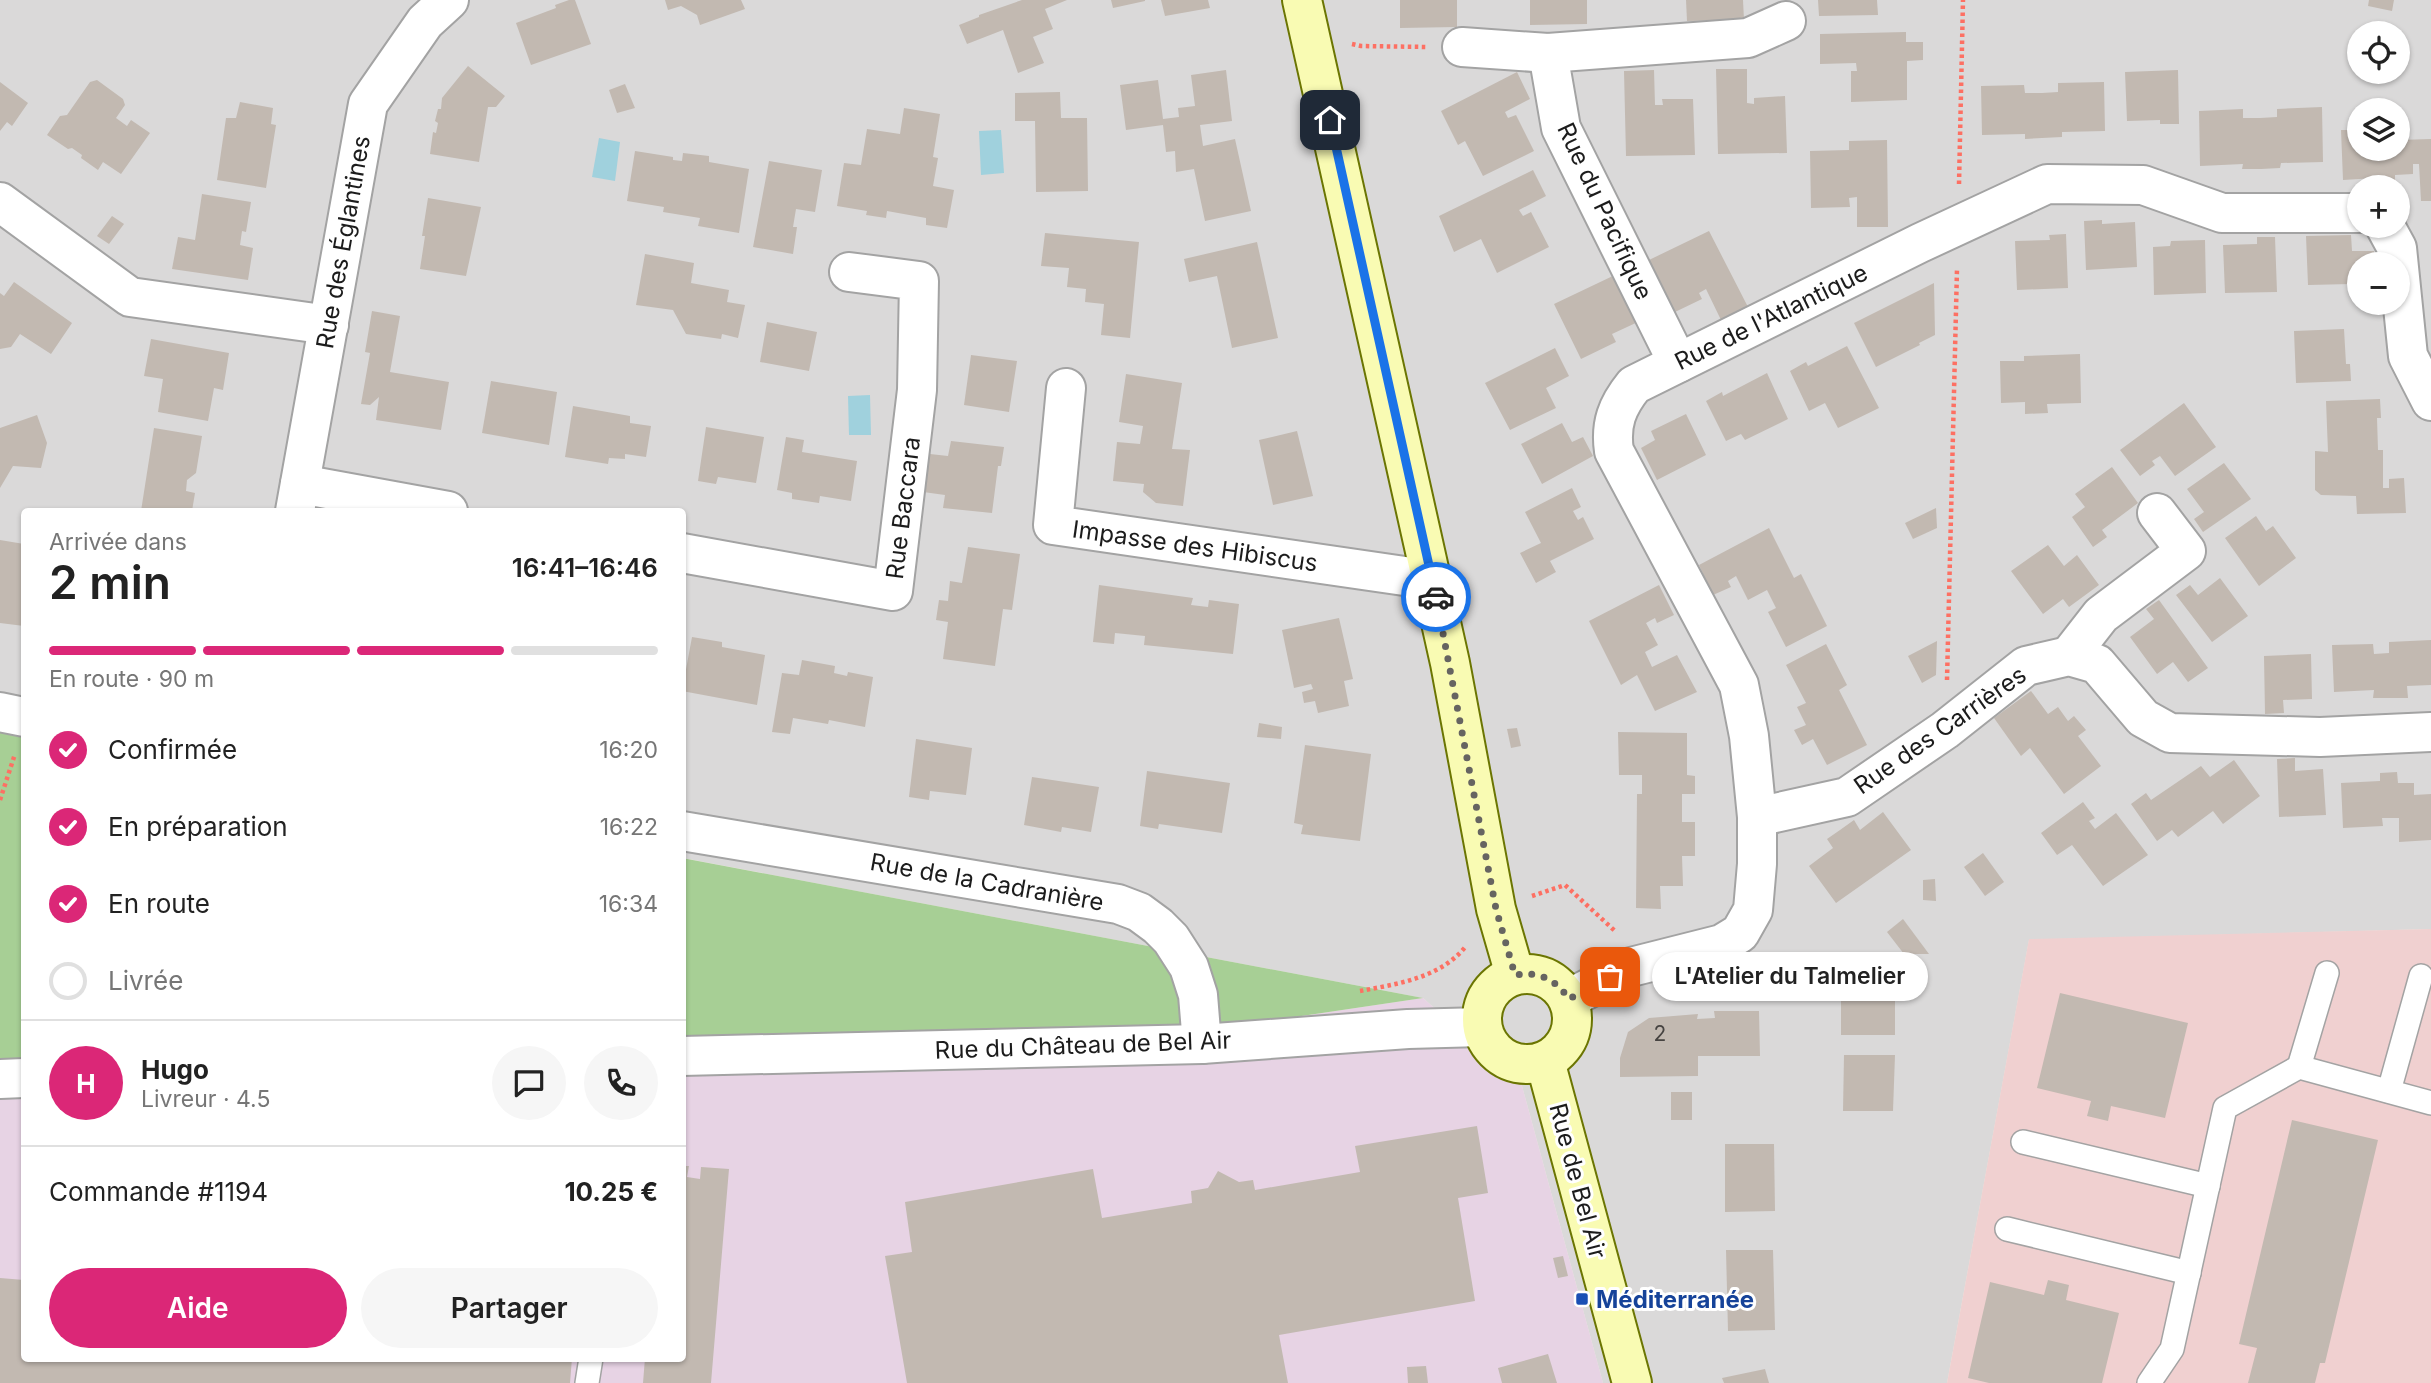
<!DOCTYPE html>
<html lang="fr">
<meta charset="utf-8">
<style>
body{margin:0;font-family:Inter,sans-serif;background:#f6f6f6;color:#222;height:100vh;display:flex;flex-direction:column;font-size:26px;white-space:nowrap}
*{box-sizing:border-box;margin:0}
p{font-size:23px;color:#767676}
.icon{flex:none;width:38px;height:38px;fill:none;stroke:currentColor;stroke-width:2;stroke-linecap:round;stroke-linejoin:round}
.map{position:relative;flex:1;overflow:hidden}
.panel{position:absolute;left:21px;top:508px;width:665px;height:854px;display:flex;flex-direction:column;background:#fff;border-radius:7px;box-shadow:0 2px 5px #0004}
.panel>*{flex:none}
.controls{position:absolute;left:2347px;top:21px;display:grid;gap:14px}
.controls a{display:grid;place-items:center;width:63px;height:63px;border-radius:50%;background:#fff;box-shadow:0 2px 5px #0004;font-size:35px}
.pin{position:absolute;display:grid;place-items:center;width:60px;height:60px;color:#fff;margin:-30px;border-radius:14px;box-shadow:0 4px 10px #0006}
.courier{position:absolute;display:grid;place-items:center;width:70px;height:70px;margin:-35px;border:5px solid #1a73e8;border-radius:50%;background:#fff;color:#222;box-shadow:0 2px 9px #0007}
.bubble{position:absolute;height:49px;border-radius:24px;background:#fff;box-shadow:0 2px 5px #0004;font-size:23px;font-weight:600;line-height:49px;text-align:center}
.overview em{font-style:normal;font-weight:600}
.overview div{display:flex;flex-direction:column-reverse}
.overview{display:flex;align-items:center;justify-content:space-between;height:119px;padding:0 28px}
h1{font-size:46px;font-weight:600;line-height:52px}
.bar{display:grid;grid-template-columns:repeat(4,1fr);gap:10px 7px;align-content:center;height:84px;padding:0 28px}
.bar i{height:9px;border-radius:5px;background:#e0e0e0}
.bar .active{background:#db2777}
.bar p{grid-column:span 4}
.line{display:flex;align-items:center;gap:18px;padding:0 28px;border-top:2px solid #e0e0e0}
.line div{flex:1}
.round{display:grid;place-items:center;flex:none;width:74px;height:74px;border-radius:37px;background:#f6f6f6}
ol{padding:0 28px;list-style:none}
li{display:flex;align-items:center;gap:21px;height:77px}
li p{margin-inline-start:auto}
li .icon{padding:7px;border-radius:50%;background:#db2777;color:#fff;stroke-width:4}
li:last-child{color:#767676}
li i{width:38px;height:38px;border:4px solid #e0e0e0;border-radius:50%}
.cta{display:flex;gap:14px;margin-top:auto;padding:14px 28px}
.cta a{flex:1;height:80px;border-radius:42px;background:#db2777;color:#fff;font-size:28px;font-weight:600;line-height:80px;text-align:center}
.cta a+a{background:#f6f6f6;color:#222}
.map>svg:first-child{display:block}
.residential{fill:#dad9d9;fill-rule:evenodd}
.commercial{fill:#f0d0d0}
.industrial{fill:#e7d3e4}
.forest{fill:#a7cf95}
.water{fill:#a0d1dd}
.building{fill:#c2b9b1}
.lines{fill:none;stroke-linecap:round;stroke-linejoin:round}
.lane-casing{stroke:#a3a3a3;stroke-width:26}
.street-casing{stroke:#a3a3a3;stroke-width:42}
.secondary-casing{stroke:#6b7502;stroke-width:42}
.path{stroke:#fd7063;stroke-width:4.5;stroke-dasharray:3.5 3.5;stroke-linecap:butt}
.lane{stroke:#fff;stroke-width:23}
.street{stroke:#fff;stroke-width:38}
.secondary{stroke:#f9fbb3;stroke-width:38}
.done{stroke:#666461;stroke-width:7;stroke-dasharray:0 12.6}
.route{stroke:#1a73e8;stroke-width:9}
.transit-dot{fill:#1a4fb4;stroke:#fff;stroke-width:2.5}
.labels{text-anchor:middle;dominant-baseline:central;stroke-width:6;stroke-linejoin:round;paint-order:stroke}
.number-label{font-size:21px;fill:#464341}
.street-label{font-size:24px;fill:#1c1c1c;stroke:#fff}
.transit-label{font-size:24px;font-weight:bold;fill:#164399;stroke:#fff;text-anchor:start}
</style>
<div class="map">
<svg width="2431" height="1383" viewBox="0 0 2431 1383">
<rect width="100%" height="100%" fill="#eeeae2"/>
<path class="residential" d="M0 0H2431V929L2029 940 1947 1383H1603L1522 1086 1423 998 683 858 682 511H24V733L0 728ZM2359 33H2398V72H2359ZM2359 110H2398V149H2359ZM2359 187H2398V226H2359ZM2359 264H2398V303H2359Z"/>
<path class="commercial" d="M2431 929V1383H1947L2029 939Z"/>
<path class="industrial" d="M1423 998 1522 1086 1603 1383H0V1061H24V1358H682L683 1045 1187 1033Z"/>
<g class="forest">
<path d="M0 728 24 733V1061H0Z"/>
<path d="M682 858 1423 998 1187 1033 683 1045Z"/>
</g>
<g class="water">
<path d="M1001 130 1004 173 981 175 979 131Z"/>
<path d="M599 138 620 142 615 181 592 177Z"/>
<path d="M870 395 871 435H849L848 396Z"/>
</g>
<g class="building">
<path d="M569 0H575L591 44 531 65 516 23 556 8 555 5Z"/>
<path d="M665 0H741L745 9 700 25 697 15 681 6 668 10Z"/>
<path d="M1022 0H1067L1045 9 1053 29 1033 37 1044 63 1018 73 1003 30 967 44 959 25 979 17V15Z"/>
<path d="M1111 0H1145V1L1113 8Z"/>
<path d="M1161 0H1208L1210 8 1165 16Z"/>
<path d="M1400 0H1457V27L1400 28Z"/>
<path d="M1530 0H1587V24L1530 25Z"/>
<path d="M1686 0H1743L1744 20 1687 21Z"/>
<path d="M1818 0H1877L1878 15 1819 16Z"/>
<path d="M2369 0H2394L2392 11 2368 6Z"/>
<path d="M1906 32V42H1923V60L1907 61V100L1851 102V71H1857L1856 63 1820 64V34Z"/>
<path d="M468 66 505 96 496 107H488L479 162 430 154 433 132 436 133 438 123 435 121 438 109H441L442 98Z"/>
<path d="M1716 69H1747V103L1754 104V98L1785 96 1787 153 1718 154Z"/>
<path d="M1226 70 1232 121 1200 125 1203 146 1235 139 1251 211 1205 221 1194 169 1176 172 1175 151 1166 152 1163 125 1126 130 1120 85 1158 80 1163 119 1179 117 1178 108 1195 106 1191 75Z"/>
<path d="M1654 70 1655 105H1663L1662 99H1693L1695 155 1626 156 1624 71Z"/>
<path d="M2178 70 2179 124H2160V120L2127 121 2125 72Z"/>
<path d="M1517 72 1530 99 1505 112 1508 118 1516 115 1534 151 1483 176 1465 141 1458 145 1441 111Z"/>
<path d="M97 80 123 99 125 105 116 118 127 126 131 120 150 133 121 174 103 162 98 170 81 158 82 155 72 148 68 149 47 135 60 116 67 115 90 82Z"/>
<path d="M0 82 28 103 12 126 7 122 0 131Z"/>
<path d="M2104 82 2105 131 2062 132V137L2025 139V134L1982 135 1981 86 2024 85 2025 93H2042L2058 92V83Z"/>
<path d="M625 84 635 108 617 113 609 90Z"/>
<path d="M1060 92 1061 118H1087L1088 191 1036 192 1035 121H1015V93Z"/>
<path d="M240 102 273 108 271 124 276 125 266 188 217 180 226 118H236Z"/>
<path d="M2322 107 2323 162 2281 163 2280 168 2261 169H2242L2243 164 2200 166 2199 111 2243 109V118H2260L2277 117V109Z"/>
<path d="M904 108 940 114 933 157 938 158 933 186 954 190 947 228 926 225V218L887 211 886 218 866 215 867 211 837 206 844 163 861 165 867 129 900 134Z"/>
<path d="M2341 130H2359V149H2398V140L2431 139V201H2421L2419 164H2413V174L2395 175V182L2375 183V178L2343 180Z"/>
<path d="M1887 140 1888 227H1857V197L1849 198 1850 207 1811 208 1810 151 1849 150V141Z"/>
<path d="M635 151 673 157V160L682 161 683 153 709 156V162L749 169 739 233 698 226 700 218 663 212 664 207 627 201Z"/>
<path d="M769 161 822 170 815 212 796 209 793 227H797L793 254 753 247Z"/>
<path d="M1533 170 1546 196 1519 210 1523 216 1531 212 1549 247 1497 273 1481 239 1454 252 1439 216Z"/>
<path d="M202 194 251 202 246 232 242 231 240 245 253 248 248 280 172 269 178 237 195 240Z"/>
<path d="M428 198 481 207 466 276 420 269 425 236H422Z"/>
<path d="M112 216 124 224 109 244 97 236Z"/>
<path d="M2102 220V224L2135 222 2137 267 2086 270 2084 221Z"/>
<path d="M1709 231 1748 307 1721 320 1706 289 1699 293 1702 299 1675 312 1649 260Z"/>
<path d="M1045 233 1139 242 1130 338 1101 335 1104 304 1085 302 1086 289 1067 287 1069 268 1041 266Z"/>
<path d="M2066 234 2068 288 2017 290 2015 241 2050 240 2049 235Z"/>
<path d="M2351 235 2352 251H2374L2375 264H2359V297H2351V284L2308 285 2306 236Z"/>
<path d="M2257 237H2275L2277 292 2225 293 2223 245 2257 244Z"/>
<path d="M2205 240 2206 293 2154 295 2153 247 2170 246 2171 241Z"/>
<path d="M1257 242 1278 338 1232 348 1217 276 1189 282 1184 259Z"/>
<path d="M645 254 694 263 691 283 729 290 727 302 745 305 738 338 722 334 721 339 686 334 673 310 636 305Z"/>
<path d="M1617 274 1640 321 1612 334 1616 342 1581 359 1554 304Z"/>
<path d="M14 282 72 323 51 354 20 334 11 347 0 349V293L4 296Z"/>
<path d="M1934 283 1935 335 1919 343 1920 345 1876 367 1854 323Z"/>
<path d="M372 311 400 316 390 372 449 382 441 430 376 420 379 397 370 405 361 404 370 353 365 352Z"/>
<path d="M767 322 817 332 809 371 760 362Z"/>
<path d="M2344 329 2346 364H2350L2351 381 2296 383 2294 331Z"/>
<path d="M151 339 229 353 223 390 214 388 208 421 158 412 163 379 144 376Z"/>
<path d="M1847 346 1879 408 1838 428 1825 403 1809 411 1790 371 1806 362 1808 366Z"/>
<path d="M1555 348 1569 376 1546 388 1556 408 1510 430 1485 383Z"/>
<path d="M2080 354 2081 403 2047 404 2048 413 2025 414V402L2001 403 2000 361H2024V356Z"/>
<path d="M971 355 1017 361 1009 412 964 405Z"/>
<path d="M1767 373 1788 419 1745 440 1741 434 1726 441 1706 401 1722 392 1723 396Z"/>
<path d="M1126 374 1182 383 1172 449 1190 450 1183 506 1156 503 1143 492 1144 484 1113 481 1117 442 1140 444 1143 426 1119 422Z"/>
<path d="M491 381 557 392 549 445 482 433Z"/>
<path d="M2380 399 2381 418H2377L2378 450H2383V488H2389V479L2404 478 2406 513 2357 514 2356 496 2321 495 2315 490V451L2328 452 2326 401Z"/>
<path d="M2184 403 2216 447 2175 476 2160 456 2152 461 2155 465 2140 476 2120 450Z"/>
<path d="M573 406 630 416V423L651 426 646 457 625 454V459L609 458 608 464 565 457Z"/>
<path d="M1686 414 1706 455 1657 480 1641 448 1655 440 1651 431Z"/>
<path d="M37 415 47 443 41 468 13 466 0 488V428Z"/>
<path d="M1562 423 1572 442 1583 437 1593 456 1542 484 1521 444Z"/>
<path d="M706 427 764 437 756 483 718 477 716 484 698 481Z"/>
<path d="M154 428 202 436 196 473 187 480 186 491 195 493 192 511H141Z"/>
<path d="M1297 431 1313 496 1273 505 1259 440Z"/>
<path d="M786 437 804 440 802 452 857 461 851 501 820 496 819 503 792 499V493L777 490Z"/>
<path d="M951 441 1004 447 1001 466H998L992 513 943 508 945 495 916 491 921 453 948 456Z"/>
<path d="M2224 463 2251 499 2203 532 2194 519 2204 512 2187 489Z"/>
<path d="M2112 467 2138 503 2102 530 2107 537 2093 547 2072 517 2085 507 2075 494Z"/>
<path d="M1572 488 1581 507 1573 511 1578 520 1583 517 1594 539 1550 561 1556 572 1536 583 1520 553 1541 543 1525 512Z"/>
<path d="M1936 508 1937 528 1913 539 1905 523Z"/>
<path d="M2256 516 2266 531 2273 526 2296 558 2259 586 2225 538Z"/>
<path d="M1769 528 1794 578 1801 574 1827 626 1786 647 1768 612 1776 608 1767 590 1748 600 1736 576 1728 581 1731 587 1713 595 1699 565Z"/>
<path d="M0 540 24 544V626L0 623Z"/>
<path d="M2048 545 2064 566 2077 555 2099 585 2069 607 2063 599 2043 614 2011 571Z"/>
<path d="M968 547 1020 554 1012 610 1003 609 995 666 943 659 948 622 936 620 939 600 948 601 950 581 962 583Z"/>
<path d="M2220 578 2248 616 2212 642 2176 595 2190 585 2198 595Z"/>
<path d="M1099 585 1193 598 1191 605 1208 607 1209 600 1239 604 1233 654 1144 645 1145 636 1115 633 1114 644 1093 642Z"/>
<path d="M1659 585 1674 615 1657 623 1655 618 1646 623 1658 645 1645 652 1652 667 1677 655 1697 692 1655 711 1637 675 1621 685 1589 621Z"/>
<path d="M2159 600 2208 668 2188 682 2173 662 2157 674 2130 637 2154 619 2146 609Z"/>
<path d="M1339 618 1353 679 1344 681 1349 706 1318 713 1315 701 1304 703 1302 692 1313 689 1311 684 1294 688 1282 630Z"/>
<path d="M692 637 722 642V647L765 655 757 705 682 691Z"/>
<path d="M2431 640V685L2407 686 2408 698H2373L2374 690 2334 692 2332 645 2373 644 2374 654 2389 653V642Z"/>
<path d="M1937 641 1936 675 1922 683 1908 656Z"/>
<path d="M1826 644 1847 685 1839 690 1867 745 1827 765 1813 739 1802 745 1794 730 1806 725 1797 707 1806 703 1786 665Z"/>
<path d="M2311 654 2312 699 2283 700 2284 713 2265 714 2264 656Z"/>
<path d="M802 660 835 666 834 673 847 676 848 672 873 677 865 727 829 720 828 724 793 718 790 734 772 732 782 673 799 675Z"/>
<path d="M2031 691 2048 714 2058 707 2068 721 2074 716 2086 730 2078 736 2101 766 2064 794 2030 748 2021 756 1994 718Z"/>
<path d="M1259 723 1282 727 1281 739 1257 737Z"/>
<path d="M1517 728 1521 746 1511 748 1507 729Z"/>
<path d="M1618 732 1687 733V775L1695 776V794H1682V822H1695V856H1682L1683 886H1660L1661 909 1636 908 1637 794H1642V775H1619Z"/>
<path d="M916 739 972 748 966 795 930 791 929 800 909 797Z"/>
<path d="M1305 745 1371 754 1360 841 1301 834 1303 825 1294 823Z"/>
<path d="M2295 758V771L2323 769 2326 815 2279 817 2277 759Z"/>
<path d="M2234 760 2260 796 2223 824 2213 811 2178 837 2172 830 2157 841 2131 804 2146 793 2151 800 2201 766 2210 777Z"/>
<path d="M1147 771 1230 783 1222 833 1159 824 1158 829 1140 826Z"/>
<path d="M2397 772 2398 783H2414V795L2431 794V840L2399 842V818H2382L2383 826 2343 828 2341 783 2380 781V773Z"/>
<path d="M1032 777 1099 787 1091 832 1062 827 1061 832 1024 825Z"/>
<path d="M2083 802 2095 818 2089 821 2095 829 2116 813 2148 855 2103 886 2072 845 2057 855 2041 833Z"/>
<path d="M1883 812 1911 850 1836 903 1809 866 1833 848 1827 839 1840 830 1854 820 1860 830Z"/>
<path d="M1983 853 2004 882 1985 896 1964 867Z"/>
<path d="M1935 879 1936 901 1923 900V880Z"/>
<path d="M1903 919 1929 954H1904L1887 932Z"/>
<path d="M1895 954V1035H1841V993L1848 994 1847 972H1858V955Z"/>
<path d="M2060 993 2188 1023 2165 1118 2111 1106 2108 1121 2087 1116 2091 1101 2037 1088Z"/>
<path d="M1714 1011H1759L1760 1056H1698V1076L1620 1077V1058L1628 1032 1649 1018 1698 1014 1697 1019 1715 1018Z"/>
<path d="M1844 1055H1895L1893 1111H1843Z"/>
<rect x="1671" y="1092" width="21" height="28"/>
<path d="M2292 1120 2378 1140 2325 1363H2320L2315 1383H2248L2257 1348 2239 1344Z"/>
<path d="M1477 1126 1488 1193 1458 1198 1475 1301 1279 1335 1288 1383H907L885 1256 912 1252 905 1202 1093 1169 1102 1218 1192 1203 1191 1191 1208 1188 1218 1171 1239 1182 1253 1180 1255 1190 1360 1172 1355 1146Z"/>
<path d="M1725 1144H1774L1775 1211 1725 1212Z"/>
<path d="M682 1166H689L687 1177 700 1179 701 1167 729 1169 711 1383H643L645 1358H682Z"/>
<path d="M1726 1250H1773L1775 1330 1728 1331Z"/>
<path d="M1563 1256 1568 1276 1558 1278 1553 1258Z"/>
<path d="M0 1278 24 1280V1358H572L570 1383H0Z"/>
<path d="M2048 1280 2069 1285 2066 1300 2119 1313 2102 1383H1989L1968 1378 1990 1282 2044 1295Z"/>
<path d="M1548 1354 1557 1383H1502L1498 1368Z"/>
<path d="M1426 1366 1428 1383H1408L1407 1367Z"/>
<path d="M1765 1369 1769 1383H1724L1722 1378Z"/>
</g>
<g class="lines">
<g class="lane-casing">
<g id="lane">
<path d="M2299 1067 2327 973"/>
<path d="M2389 1091 2421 976"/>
<path d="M2023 1142 2208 1186"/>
<path d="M2007 1229 2189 1273"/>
<path d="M587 1383 591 1358"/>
<path d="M2149 1383 2172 1349 2225 1108 2299 1067 2431 1103"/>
</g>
</g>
<g class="street-casing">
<g id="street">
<path d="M1462 47 1548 53"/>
<path d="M0 202 130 297 329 325"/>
<path d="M2385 226 2397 248 2408 356 2431 401"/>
<path d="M1678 363 1561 128 1548 53 1748 38 1786 21"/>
<path d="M1066 388 1053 525 1432 580"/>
<path d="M300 484 448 511"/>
<path d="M295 511 368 104 425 22 449 0"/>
<path d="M682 553 893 591 917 390 919 281 849 272"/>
<path d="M2069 656 2101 615 2186 551 2157 513"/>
<path d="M0 712 24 717"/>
<path d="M1757 817 1847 797 1945 730 2026 666 2069 656 2097 664 2143 718 2170 733 2320 737 2431 732"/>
<path d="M682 831 1118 904 1139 912 1158 926 1171 939 1189 967 1198 995 1202 1044"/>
<path d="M1568 999 1631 967 1722 944 1740 933 1753 910 1757 864V817L1749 736 1739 685 1614 451C1610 424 1617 406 1634 385L1920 243 2047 184 2143 185 2222 213H2359"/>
<path d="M682 1056 1202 1044 1408 1029 1482 1027"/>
<path d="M0 1079 24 1078"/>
</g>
</g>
<g class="secondary-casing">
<g id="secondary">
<path d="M1302 0 1450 663 1496 909 1515 975"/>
<circle cx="1527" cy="1019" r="45"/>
<path d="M1545 1061 1632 1383"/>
</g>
</g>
<g class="path">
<path d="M1352 44 1361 46 1427 47"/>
<path d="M1959 184 1963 0"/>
<path d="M1947 680 1957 269"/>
<path d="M0 800 15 754"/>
<path d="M1532 896 1565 885 1615 931"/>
<path d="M1360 991C1397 984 1441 978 1466 946"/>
</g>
<use href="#lane" class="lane"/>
<use href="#street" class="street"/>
<use href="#secondary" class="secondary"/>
</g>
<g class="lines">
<path class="done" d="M1436 597 1496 909 1515 975C1539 971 1555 979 1569 999L1610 977"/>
<path class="route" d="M1330 120 1436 597"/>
</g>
<rect class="transit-dot" x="1575" y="1292" width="14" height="14" rx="3.5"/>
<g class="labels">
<g class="number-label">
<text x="1660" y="1033">2</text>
</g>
<g class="street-label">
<text transform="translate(1605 211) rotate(65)">Rue du Pacifique</text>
<text transform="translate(343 242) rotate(-80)">Rue des Églantines</text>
<text transform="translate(1771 317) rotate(-26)">Rue de l'Atlantique</text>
<text transform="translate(903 508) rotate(-83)">Rue Baccara</text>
<text transform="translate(1195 546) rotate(8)">Impasse des Hibiscus</text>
<text transform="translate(1940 730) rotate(-35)">Rue des Carrières</text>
<text transform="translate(987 882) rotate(10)">Rue de la Cadranière</text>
<text transform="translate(1083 1045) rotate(-2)">Rue du Château de Bel Air</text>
<text transform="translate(1578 1181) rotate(75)">Rue de Bel Air</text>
</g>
<g class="transit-label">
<text x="1596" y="1299">Méditerranée</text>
</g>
</g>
</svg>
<div class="controls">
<a><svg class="icon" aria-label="locate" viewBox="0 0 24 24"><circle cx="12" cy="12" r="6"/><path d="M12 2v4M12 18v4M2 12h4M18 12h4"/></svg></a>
<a><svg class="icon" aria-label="layers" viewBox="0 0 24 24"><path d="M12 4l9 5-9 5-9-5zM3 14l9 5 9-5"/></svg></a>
<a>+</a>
<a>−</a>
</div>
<div class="pin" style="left:1610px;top:977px;background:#ea580c"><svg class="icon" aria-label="bag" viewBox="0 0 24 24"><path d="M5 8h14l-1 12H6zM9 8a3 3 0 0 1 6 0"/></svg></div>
<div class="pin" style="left:1330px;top:120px;background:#1f2937"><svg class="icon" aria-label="home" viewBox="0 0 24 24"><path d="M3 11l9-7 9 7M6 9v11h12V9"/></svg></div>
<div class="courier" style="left:1436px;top:597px"><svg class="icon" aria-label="car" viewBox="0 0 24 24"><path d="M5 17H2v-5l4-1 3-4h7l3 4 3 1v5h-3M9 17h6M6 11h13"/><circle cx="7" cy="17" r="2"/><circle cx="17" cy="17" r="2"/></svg></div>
<div class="bubble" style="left:1652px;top:952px;width:276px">L'Atelier du Talmelier</div>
<section class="panel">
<div class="overview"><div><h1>2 min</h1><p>Arrivée dans</p></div><em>16:41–16:46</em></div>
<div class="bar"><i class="active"></i><i class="active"></i><i class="active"></i><i></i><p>En route · 90 m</p></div>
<ol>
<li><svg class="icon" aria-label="check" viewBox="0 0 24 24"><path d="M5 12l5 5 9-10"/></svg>Confirmée<p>16:20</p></li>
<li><svg class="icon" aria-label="check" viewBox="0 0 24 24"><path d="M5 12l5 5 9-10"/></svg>En préparation<p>16:22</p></li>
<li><svg class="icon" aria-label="check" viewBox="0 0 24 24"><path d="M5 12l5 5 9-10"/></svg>En route<p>16:34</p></li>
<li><i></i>Livrée</li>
</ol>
<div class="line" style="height:126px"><b class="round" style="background:#db2777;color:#fff">H</b><div><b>Hugo</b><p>Livreur · 4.5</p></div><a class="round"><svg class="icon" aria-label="chat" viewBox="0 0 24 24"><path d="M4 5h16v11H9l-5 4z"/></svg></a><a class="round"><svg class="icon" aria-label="phone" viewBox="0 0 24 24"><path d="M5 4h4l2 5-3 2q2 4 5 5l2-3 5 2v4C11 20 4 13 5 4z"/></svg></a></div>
<div class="line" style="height:91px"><div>Commande #1194</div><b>10.25 €</b></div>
<div class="cta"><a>Aide</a><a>Partager</a></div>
</section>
</div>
